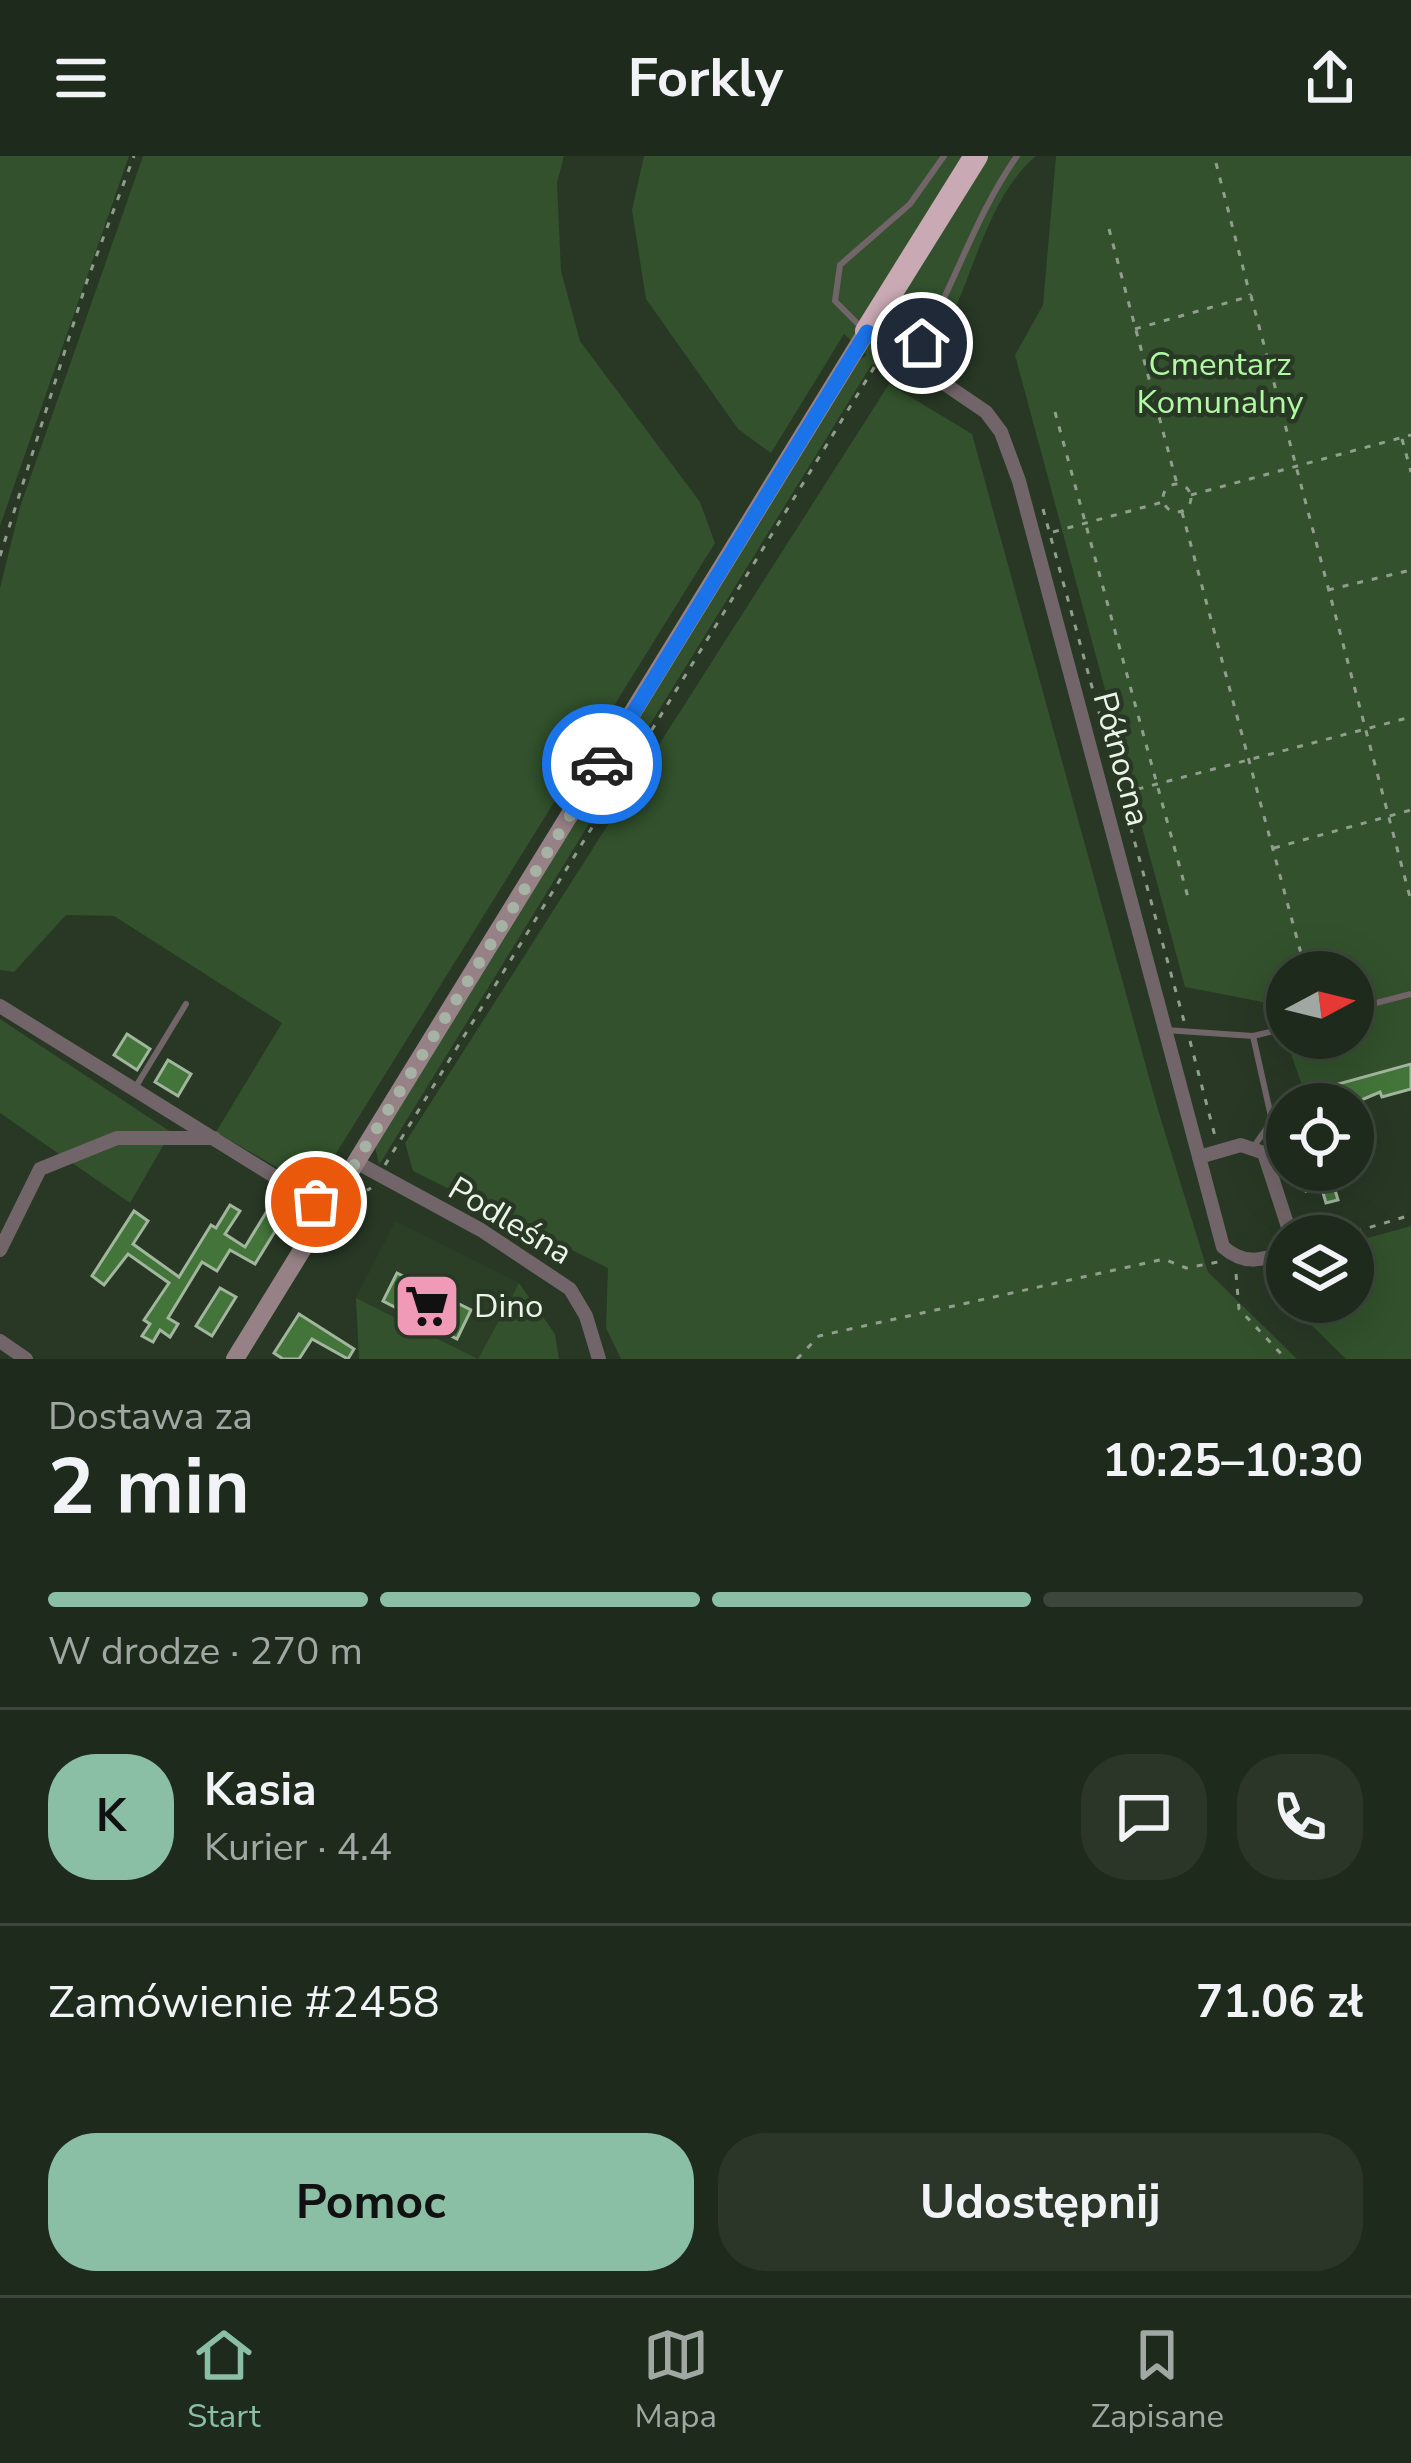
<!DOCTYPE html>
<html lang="pl">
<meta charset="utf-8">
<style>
body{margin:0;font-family:"Nunito Sans",sans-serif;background:#2b3629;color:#f1f3f6;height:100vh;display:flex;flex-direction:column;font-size:45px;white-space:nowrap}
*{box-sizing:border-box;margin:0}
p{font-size:39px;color:#a1a7a3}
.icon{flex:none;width:66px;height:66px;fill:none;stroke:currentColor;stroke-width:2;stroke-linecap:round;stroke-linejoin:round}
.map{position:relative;height:1203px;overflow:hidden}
.sheet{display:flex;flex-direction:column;background:#1e2a1c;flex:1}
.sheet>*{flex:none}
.needle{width:78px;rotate:83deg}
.tools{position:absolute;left:1266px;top:795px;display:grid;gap:24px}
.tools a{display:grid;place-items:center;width:108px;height:108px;border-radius:50%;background:#1e2a1c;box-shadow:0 12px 48px #0002,0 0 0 3px #3c463b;font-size:60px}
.pin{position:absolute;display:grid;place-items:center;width:102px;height:102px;color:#fff;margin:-51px;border:6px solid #fff;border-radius:50%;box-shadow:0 3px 12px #0007}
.courier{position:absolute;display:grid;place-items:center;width:120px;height:120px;margin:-60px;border:9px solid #1a73e8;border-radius:50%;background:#fff;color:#222;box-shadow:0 3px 15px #0007}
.summary em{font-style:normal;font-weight:700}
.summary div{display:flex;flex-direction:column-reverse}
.summary{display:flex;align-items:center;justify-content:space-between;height:204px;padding:0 48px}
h1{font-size:78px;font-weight:700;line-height:90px}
.bar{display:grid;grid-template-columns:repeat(4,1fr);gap:18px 12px;align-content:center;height:144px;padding:0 48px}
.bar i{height:15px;border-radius:9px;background:#3c463b}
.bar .on{background:#8abfa5}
.bar p{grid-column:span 4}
.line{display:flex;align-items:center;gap:30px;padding:0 48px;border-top:3px solid #3c463b}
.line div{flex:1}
.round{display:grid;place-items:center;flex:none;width:126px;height:126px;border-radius:48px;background:#2b3629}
.primary-button{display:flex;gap:24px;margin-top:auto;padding:24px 48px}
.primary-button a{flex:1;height:138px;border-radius:48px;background:#8abfa5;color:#111;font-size:48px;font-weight:700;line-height:138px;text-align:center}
.primary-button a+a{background:#2b3629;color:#f1f3f6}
header{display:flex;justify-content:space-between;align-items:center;height:156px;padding:0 48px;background:#1e2a1c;font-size:54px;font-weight:700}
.menu{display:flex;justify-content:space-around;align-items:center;height:168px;border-top:3px solid #3c463b;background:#1e2a1c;font-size:33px;color:#a1a7a3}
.menu a{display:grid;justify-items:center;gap:6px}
.menu .on{color:#8abfa5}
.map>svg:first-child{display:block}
.built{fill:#2a3f26}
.green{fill:#32512c}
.building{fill:#43743a;stroke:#a2b69e;stroke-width:3}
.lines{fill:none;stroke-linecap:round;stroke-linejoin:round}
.path{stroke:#919e8e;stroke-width:3;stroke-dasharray:6 9;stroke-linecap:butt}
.lane{stroke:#726569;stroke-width:6}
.street{stroke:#726569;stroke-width:14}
.secondary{stroke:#968187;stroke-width:18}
.highway{stroke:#c9a9b3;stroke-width:24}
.done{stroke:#a6b2a4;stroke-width:12;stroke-dasharray:0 21.6}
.route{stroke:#1a73e8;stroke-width:15}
.labels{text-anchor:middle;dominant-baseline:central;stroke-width:9;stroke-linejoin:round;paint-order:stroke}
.park-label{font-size:33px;fill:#b1f8a3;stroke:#283825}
.street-label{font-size:33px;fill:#eaf4e8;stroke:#283825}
.poi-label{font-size:33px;fill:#eaf4e8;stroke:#283825;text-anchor:start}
</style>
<header><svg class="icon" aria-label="menu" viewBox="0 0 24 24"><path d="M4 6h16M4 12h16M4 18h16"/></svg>Forkly<svg class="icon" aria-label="share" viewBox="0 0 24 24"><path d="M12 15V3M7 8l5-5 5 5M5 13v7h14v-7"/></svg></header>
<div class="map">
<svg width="1411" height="1203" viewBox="0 0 1411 1203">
<rect width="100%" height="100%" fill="#283825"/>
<path class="built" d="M395 1065 519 1127 478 1203 356 1142Z"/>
<g class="green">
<path d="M0 0H129L0 370Z"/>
<path d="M143 0H564L557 27 561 115 580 185 700 346 715 387 314 1033 216 976 282 867 114 760 66 759 14 816 0 814V432L20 351Z"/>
<path d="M644 0H1036C981 47 973 135 933 194L939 209 921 236 872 208 379 1009 375 990 859 204 867 199 844 178 771 297 738 273 646 143 632 54Z"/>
<path d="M1056 0H1411V908L1305 938 1287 886 1353 882V816H1287V863L1283 850 1185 831 1015 199 1043 149Z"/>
<path d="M889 228 972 278 1158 954 1208 1116 1297 1203H621L606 1172 608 1112 413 1015 405 987Z"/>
<path d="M0 863 171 976 130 1047 0 957Z"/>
<path d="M1411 1070V1203H1346L1288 1146H1353V1086Z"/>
<path d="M519 1127 555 1178 559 1203H359L356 1142 478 1203Z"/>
</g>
<g class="building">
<path d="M127 878 150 893 137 914 114 899Z"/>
<path d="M168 904 191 918 178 940 155 926Z"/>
<path d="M1411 908V933L1382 941 1380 936 1352 948H1281L1280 944Z"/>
<path d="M1329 1014 1338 1044 1326 1047 1321 1030 1306 1035 1300 1016Z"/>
<path d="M230 1049 240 1055 225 1078 245 1091 267 1055 282 1064 255 1108 230 1094 217 1115 202 1106 168 1162 178 1168 170 1181 160 1174 153 1186 142 1180 150 1168 144 1164 169 1127 128 1098 104 1129 92 1120 134 1055 148 1065 133 1088 179 1121 211 1069 216 1072Z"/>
<path d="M397 1117 471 1154 457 1183 383 1145Z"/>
<path d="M220 1132 236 1141 212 1180 196 1170Z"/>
<path d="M299 1158 354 1193 348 1203 312 1183 299 1203H283L274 1197Z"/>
</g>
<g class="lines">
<g class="path">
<path d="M1216 7 1250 139"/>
<path d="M1109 73 1177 328"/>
<path d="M1135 173 1251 140 1411 745"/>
<path d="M1055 256 1189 745"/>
<path d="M1402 283 1411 316"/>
<circle cx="1177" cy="342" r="14"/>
<path d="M1191 339 1411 279"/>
<path d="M1043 353 1184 865"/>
<path d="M1182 356 1306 816"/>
<path d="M1053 376 1163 346"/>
<path d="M0 400 87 125 134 0"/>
<path d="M1328 434 1411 414"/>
<path d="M1123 637 1411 561"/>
<path d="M1274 692 1411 654"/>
<path d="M1190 885 1215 980"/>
<path d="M385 1009 875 210 886 203"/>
<path d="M354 1042 371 1032"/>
<path d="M1341 1080 1411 1059"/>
<path d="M1236 1118 1239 1153 1286 1203"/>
<path d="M797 1203 819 1180 1164 1103 1186 1112 1218 1106"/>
</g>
<g class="lane">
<path d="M860 170 835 145 840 109 910 48 944 0"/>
<path d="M911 203C953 137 972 64 1017 0"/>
<path d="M1353 853 1411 838"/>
<path d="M1165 874 1253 880 1272 965 1254 990"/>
<path d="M1253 880 1287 872"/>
<path d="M135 932 186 848"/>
</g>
<g class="street">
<path d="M867 175 986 256 1001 276 1019 325 1223 1091C1245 1110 1261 1104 1287 1096"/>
<path d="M0 850 327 1053"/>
<path d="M1199 1001 1241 989 1264 997 1291 1080"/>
<path d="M356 1006 481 1074 570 1133 586 1160 599 1203"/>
<path d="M0 1094 40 1013 117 982H214"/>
<path d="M0 1185 26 1203"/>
</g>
<path class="secondary" d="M235 1203 867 175"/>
<path class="highway" d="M867 175 976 0"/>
</g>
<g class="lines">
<path class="done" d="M316 1046 327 1053 602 608"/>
<path class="route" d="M602 608 867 176 911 203 922 187"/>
</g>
<defs>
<g id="supermarket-square" transform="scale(3.45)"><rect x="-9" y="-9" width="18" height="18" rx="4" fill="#f09ab7" stroke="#283825"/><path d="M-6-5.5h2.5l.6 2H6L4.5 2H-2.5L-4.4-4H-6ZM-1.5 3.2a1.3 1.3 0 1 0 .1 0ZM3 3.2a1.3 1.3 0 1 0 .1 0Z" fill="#111"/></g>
</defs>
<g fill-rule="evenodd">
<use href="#supermarket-square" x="427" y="1150"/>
</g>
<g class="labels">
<g class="park-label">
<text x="1220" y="208">Cmentarz<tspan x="1220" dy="38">Komunalny</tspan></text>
</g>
<g class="street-label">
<text transform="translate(1121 603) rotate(75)">Północna</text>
<text transform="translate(510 1065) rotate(31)">Podleśna</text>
</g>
<g class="poi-label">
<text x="474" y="1150">Dino</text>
</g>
</g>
</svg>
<div class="tools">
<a><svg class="needle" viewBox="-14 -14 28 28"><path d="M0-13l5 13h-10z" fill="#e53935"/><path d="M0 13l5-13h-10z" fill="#a1a7a3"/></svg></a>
<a><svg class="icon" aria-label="locate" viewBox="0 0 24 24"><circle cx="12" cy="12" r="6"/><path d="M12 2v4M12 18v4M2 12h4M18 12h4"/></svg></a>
<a><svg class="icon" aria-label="layers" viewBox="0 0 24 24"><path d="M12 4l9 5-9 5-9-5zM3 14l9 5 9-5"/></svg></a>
</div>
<div class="pin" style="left:316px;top:1046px;background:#ea580c"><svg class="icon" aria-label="bag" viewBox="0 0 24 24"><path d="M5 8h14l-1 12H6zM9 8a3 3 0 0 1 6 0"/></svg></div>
<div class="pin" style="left:922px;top:187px;background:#1f2937"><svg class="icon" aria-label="home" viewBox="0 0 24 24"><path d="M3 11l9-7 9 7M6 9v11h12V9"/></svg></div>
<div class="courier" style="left:602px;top:608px"><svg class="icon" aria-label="car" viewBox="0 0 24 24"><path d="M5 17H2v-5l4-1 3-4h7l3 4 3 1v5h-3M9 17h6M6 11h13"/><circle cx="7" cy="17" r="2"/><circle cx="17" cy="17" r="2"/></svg></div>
</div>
<section class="sheet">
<div class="summary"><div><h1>2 min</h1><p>Dostawa za</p></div><em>10:25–10:30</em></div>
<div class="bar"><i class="on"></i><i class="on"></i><i class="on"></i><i></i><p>W drodze · 270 m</p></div>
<div class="line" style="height:216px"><b class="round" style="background:#8abfa5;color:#111">K</b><div><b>Kasia</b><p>Kurier · 4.4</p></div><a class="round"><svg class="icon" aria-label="chat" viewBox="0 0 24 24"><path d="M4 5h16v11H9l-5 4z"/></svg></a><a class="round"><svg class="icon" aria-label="phone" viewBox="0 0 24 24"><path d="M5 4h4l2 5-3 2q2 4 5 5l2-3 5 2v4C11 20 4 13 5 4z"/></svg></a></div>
<div class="line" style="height:156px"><div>Zamówienie #2458</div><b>71.06 zł</b></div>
<div class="primary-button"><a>Pomoc</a><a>Udostępnij</a></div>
</section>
<nav class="menu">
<a class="on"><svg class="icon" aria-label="home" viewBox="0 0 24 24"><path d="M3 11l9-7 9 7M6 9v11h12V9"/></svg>Start</a>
<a><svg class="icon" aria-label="map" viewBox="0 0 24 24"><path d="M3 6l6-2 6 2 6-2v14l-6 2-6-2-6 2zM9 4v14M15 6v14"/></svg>Mapa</a>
<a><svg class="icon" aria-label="saved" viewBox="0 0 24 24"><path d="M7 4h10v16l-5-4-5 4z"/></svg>Zapisane</a>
</nav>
